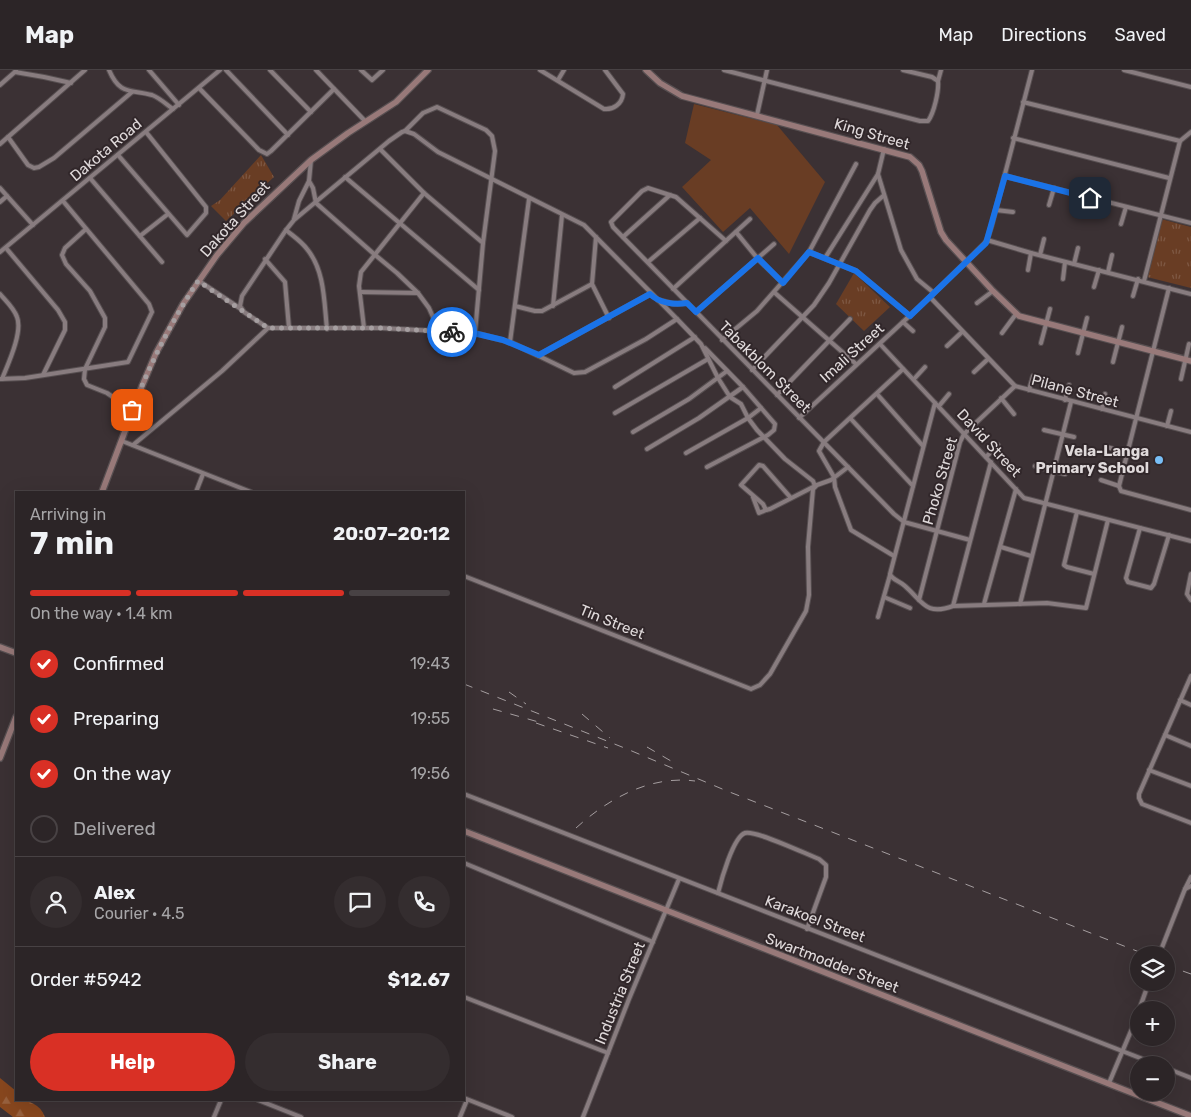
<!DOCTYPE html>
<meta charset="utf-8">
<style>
body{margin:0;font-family:Rubik,sans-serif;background:#342d2f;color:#f1f3f6;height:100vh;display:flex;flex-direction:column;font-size:19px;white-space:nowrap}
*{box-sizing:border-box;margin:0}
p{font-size:16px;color:#a6a5a7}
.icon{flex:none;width:28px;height:28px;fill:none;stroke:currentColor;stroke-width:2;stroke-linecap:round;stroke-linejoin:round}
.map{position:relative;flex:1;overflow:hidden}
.panel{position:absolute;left:15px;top:421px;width:450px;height:610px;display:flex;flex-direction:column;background:#2c2527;border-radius:0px;box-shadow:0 5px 20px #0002,0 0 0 1px #484244}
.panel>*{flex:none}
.controls{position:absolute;left:1130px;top:876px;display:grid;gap:10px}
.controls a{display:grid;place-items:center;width:45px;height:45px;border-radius:50%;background:#2c2527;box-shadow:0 5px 20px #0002,0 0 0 1px #484244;font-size:25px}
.pin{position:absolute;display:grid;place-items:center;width:42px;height:42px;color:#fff;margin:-21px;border-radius:10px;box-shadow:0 2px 8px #0006}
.courier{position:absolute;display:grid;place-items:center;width:50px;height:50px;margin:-25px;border:4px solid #1a73e8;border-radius:50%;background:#fff;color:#222;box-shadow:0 1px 6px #0007}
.headline em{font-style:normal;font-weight:700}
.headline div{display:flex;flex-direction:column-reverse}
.headline{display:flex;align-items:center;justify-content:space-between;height:85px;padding:0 15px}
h1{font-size:32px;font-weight:700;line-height:38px}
.bar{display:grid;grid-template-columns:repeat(4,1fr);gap:8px 5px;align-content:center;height:60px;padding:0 15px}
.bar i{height:6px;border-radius:4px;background:#484244}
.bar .active{background:#d93025}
.bar p{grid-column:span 4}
.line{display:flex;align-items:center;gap:12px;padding:0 15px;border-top:1px solid #484244}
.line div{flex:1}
.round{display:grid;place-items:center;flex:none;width:52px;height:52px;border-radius:26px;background:#342d2f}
ol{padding:0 15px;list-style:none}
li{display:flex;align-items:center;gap:15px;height:55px}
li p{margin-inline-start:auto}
li .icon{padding:5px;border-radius:50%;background:#d93025;color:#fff;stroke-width:4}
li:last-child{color:#a6a5a7}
li i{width:28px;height:28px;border:2px solid #484244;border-radius:50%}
.cta{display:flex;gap:10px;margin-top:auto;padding:10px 15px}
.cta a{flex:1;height:58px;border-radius:30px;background:#d93025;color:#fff;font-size:20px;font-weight:700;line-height:58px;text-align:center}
.cta a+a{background:#342d2f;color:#f1f3f6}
header{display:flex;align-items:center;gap:30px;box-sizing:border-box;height:70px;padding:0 25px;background:#2c2527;border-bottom:1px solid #484244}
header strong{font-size:24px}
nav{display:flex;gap:28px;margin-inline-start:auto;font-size:18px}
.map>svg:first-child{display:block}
.green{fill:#693d24}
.forest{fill:url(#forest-firs)}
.park{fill:url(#park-tufts)}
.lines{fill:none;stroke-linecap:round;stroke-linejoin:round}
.street-casing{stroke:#574f51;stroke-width:6}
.secondary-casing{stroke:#574f51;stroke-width:8}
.street{stroke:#887c7f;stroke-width:4}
.secondary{stroke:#987979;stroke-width:5.5}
.rail{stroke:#a59ea0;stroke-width:1;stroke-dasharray:9 9;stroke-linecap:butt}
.done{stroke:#a69fa1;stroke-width:5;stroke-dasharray:0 9}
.route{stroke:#1a73e8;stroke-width:6}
.poi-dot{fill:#78bff7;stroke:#31272a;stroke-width:2}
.labels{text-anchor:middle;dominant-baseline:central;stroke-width:4;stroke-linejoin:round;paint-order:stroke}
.street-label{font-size:15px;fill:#e0dadb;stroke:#31272a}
.poi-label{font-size:15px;font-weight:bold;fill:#e0dadb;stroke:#31272a;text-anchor:end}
</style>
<header>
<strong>Map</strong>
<nav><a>Map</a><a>Directions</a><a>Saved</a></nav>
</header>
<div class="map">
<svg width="1191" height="1047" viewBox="0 0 1191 1047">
<defs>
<pattern id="forest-firs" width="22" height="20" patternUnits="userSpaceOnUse" patternTransform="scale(1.25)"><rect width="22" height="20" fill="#88471e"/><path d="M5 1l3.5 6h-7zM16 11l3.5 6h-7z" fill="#98613e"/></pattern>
<pattern id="park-tufts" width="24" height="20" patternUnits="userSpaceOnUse" patternTransform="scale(1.25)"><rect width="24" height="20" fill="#693d24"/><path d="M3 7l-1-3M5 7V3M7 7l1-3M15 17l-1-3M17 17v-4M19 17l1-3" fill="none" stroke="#7e5843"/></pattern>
</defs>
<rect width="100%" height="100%" fill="#3b3134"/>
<path class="green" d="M694 34 777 55 825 112 789 184 750 138 723 162 682 117 711 90 685 73Z"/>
<path class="forest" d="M0 1008 16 1021V1030C29 1030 40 1034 45 1047H13L0 1037Z"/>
<g class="park">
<path d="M261 85 274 107 226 151 211 136 220 130Z"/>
<path d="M1161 149 1191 157V218L1147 207Z"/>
<path d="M854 203 890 237 864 261 836 234Z"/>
</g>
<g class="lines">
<g class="street-casing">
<g id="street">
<path d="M109 0C120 26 131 19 152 25 160 28 167 35 173 39"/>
<path d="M149 0 179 35"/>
<path d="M226 0 288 65"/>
<path d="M270 0 311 42"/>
<path d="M316 0 365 51"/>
<path d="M361 0 372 10 383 0"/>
<path d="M540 0 604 39C613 40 622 34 623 24L605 0"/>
<path d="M724 0 920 51H928C934 43 939 21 938 11L932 7 903 0"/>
<path d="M1124 0 1191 17"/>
<path d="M15 2 44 7 71 13"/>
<path d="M558 10 564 0"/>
<path d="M938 11 941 0"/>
<path d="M0 15 16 1"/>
<path d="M199 18 259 80 267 84 271 81 334 19"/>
<path d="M1023 32 1180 71"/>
<path d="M757 45 767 0"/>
<path d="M405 61 414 64 438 82 584 155 677 249 646 269 585 302 574 303 510 272 475 263 381 258H268L244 242 240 236 242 226 286 160 294 150 389 71 402 62Z"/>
<path d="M405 61 423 43 437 37 486 60 492 66 495 81 483 173 475 263"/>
<path d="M8 67 28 95 34 98 39 97 54 88 132 22"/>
<path d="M1013 68 1169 108"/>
<path d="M0 74 85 0"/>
<path d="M380 79 424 123 483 173"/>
<path d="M118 85 187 165 206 143V137L146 62"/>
<path d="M878 104 901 180 917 209 934 223"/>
<path d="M1005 106 1191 153"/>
<path d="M345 107 479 220"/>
<path d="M90 108 162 192"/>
<path d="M309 111 313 118 316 133 374 184 397 203 418 223 429 238 433 247 436 261"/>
<path d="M0 118 33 155"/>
<path d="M0 132 7 126"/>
<path d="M1049 135 1054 118"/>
<path d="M996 140 1013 142"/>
<path d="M1085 144 1090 128"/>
<path d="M294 149 299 131 309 111 311 90"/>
<path d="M1121 154 1126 137"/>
<path d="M86 159 65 178 62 185 66 194 90 221 105 248V257L85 299 84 309 87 315 107 323 132 340"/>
<path d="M286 160C293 166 301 171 307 179 325 201 324 232 327 259"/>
<path d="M736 162 758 189 783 213"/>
<path d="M140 166 168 144"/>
<path d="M596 167 592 214 609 248"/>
<path d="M623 167 670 125"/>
<path d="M987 170 1031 183 1191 224"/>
<path d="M726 171 676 127 648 118 642 121 611 152 613 157 894 444 904 452 970 470"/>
<path d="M6 178 58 240 65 252V260L43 305"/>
<path d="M0 182 220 0"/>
<path d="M809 182 856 201 910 246"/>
<path d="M1040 185 1044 169"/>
<path d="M825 188 878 104 884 79"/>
<path d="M265 189 285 212 289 258"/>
<path d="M648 192 700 148"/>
<path d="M1074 194 1078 178"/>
<path d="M1028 200 1031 183"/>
<path d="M1108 202 1112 185"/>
<path d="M1063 209 1065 192"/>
<path d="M199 211 241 239"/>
<path d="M1144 211 1180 71 1191 62"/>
<path d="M1094 217 1099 200"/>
<path d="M673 219 750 149"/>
<path d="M360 222 418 223"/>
<path d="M775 223 856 294"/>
<path d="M0 224C6 231 14 238 17 247 23 262 8 294 2 309"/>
<path d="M1133 226 1138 209"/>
<path d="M930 227 1015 316 1191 362"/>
<path d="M658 230 674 234 687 233"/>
<path d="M977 233 993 221"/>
<path d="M515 236 535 241H542L592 214"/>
<path d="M553 236 562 145"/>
<path d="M696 242 774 174"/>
<path d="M677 249 701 274 718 308 730 327 741 334 748 348 757 360 785 389 813 411 815 416 770 439 766 440 763 434 741 415 759 395 763 396 791 428"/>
<path d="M903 252 913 261"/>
<path d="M364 258 359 216 361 202 424 123"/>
<path d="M1002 263 1016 244"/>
<path d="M722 270 757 241 809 182 856 94"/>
<path d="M510 272 529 129"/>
<path d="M1041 273 1050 239"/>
<path d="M880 274 1024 428 1191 471"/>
<path d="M947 276 962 262"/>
<path d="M705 278 743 317 775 354 774 360 768 365 707 397"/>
<path d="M1078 283 1087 248"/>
<path d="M539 285 650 224"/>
<path d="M1113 292 1122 257"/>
<path d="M752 300 814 235 829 213 870 140 875 133 883 126"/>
<path d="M974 302 988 289"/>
<path d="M0 309 25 308 128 292 152 242 149 234 63 131"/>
<path d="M914 309 925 297"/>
<path d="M1181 309 1189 274"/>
<path d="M615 317 695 267"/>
<path d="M1029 320 1033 306"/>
<path d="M877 324 923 376"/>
<path d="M777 325 850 249"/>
<path d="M1001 328 1014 344"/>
<path d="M1065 330 1069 315"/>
<path d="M935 333 890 504C892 510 900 511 905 516 923 532 926 546 953 536L1047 533 1086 538 1108 450"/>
<path d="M939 336 949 324"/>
<path d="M1102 339 1105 324"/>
<path d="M615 343 708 289"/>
<path d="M799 348 930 227 983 175 987 170 992 154 1032 0"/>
<path d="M851 349 913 416"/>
<path d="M1167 356 1171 341"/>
<path d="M1044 360 1074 367"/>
<path d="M633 362 689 329 727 301"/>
<path d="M122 371 251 422"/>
<path d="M133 375 222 301 268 258"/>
<path d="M1107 377 1127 383"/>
<path d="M647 379 699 348 743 317"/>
<path d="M686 383 748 348 761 338"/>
<path d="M986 387 998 375"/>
<path d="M1035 396 1065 404"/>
<path d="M1101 410 1119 416"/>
<path d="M1119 416 1169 218"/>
<path d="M1119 416 1121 421 1191 440"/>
<path d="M196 422 203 404"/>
<path d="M753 427 759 443 766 440"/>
<path d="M1077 442 1064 495 1067 497 1094 504"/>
<path d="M1140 458 1126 508 1128 512 1151 518 1154 514 1169 465"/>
<path d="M1001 477 1031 486"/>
<path d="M894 486 851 460 835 417 834 407 819 381 824 372 903 299"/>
<path d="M1191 504 1187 524 1191 530"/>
<path d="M464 506 751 619 760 615 770 604 806 541 809 525 808 477 813 419 817 415 831 410 848 397"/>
<path d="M884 527 910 538"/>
<path d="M919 530 960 372 964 364 1015 316"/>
<path d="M984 534 1016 419"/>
<path d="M1020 534 1071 332"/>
<path d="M953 536 991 392"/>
<path d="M878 547 890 505"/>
<path d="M1191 606 1139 724V728L1142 734 1191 753"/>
<path d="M1180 630 1191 635"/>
<path d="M1165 665 1191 676"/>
<path d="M1149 700 1191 716"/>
<path d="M464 724 1158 995"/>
<path d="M464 793 653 872"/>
<path d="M1185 819 1191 807"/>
<path d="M718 823C721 811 733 767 745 763 756 760 806 784 819 789L826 795V807L807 859"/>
<path d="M1159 885 1183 824 1185 819 1191 816"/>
<path d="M464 927 608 983"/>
<path d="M1139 940 1149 912"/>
<path d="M1166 998 1191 1008"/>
<path d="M1109 1013 1139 942"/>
<path d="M464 1028 512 1047"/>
<path d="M258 1030 301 1047"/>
<path d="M214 1047 221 1030"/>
<path d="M460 1047 467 1030"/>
<path d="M583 1047 629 929 679 809"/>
</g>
</g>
<g class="secondary-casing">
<g id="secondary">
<path d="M646 0 660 13 682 26 910 87 919 95 922 101 941 162 946 170 993 221 1019 246 1191 291"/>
<path d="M102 422 142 316 156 283 183 234 217 185 244 153 311 90 348 63 396 32 428 0"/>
<path d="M0 577 16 583"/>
<path d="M0 688 16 647"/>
<path d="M464 761 1191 1046"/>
</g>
</g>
<use href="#street" class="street"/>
<use href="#secondary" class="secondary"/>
<g class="rail">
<path d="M464 614 627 679 727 721 1147 885"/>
<path d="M509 622 526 634"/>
<path d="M493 639 542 653"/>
<path d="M582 644 610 668"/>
<path d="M536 653 608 678"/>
<path d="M647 677 671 691"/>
<path d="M576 758C608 729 650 705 695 711"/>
<path d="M1166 895 1191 904"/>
</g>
</g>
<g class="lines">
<path class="done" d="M132 340C150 294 171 252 198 211L268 258H380L452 262"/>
<path class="route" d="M452 262H469L503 270 539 285 650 224C659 233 674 235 687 233L696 242 758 188 783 213 809 182 856 201 910 246 986 173 1005 106 1090 128"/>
</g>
<circle class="poi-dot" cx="1159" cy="390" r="5"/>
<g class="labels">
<g class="street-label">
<text transform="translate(872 64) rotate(16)">King Street</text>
<text transform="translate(106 80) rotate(-40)">Dakota Road</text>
<text transform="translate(235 149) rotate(-48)">Dakota Street</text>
<text transform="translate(852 283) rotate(-42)">Imali Street</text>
<text transform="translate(765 297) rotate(45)">Tabakblom Street</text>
<text transform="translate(1075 321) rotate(15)">Pilane Street</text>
<text transform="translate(989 373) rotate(47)">David Street</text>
<text transform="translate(940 411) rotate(-74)">Phoko Street</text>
<text transform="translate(612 552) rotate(22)">Tin Street</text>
<text transform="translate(815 849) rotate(21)">Karakoel Street</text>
<text transform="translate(832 893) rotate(21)">Swartmodder Street</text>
<text transform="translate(620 923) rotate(-68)">Industria Street</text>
</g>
<g class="poi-label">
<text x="1149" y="381">Vela-Langa<tspan x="1149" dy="17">Primary School</tspan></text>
</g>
</g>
</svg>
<div class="controls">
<a><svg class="icon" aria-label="layers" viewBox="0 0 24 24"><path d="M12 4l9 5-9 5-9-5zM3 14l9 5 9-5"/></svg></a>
<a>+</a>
<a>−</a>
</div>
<div class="pin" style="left:132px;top:340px;background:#ea580c"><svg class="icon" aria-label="bag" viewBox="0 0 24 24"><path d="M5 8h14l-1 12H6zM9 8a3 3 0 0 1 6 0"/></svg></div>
<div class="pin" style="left:1090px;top:128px;background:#1f2937"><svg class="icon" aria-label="home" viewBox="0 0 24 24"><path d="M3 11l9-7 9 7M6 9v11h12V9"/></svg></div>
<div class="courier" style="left:452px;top:262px"><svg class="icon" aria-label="bike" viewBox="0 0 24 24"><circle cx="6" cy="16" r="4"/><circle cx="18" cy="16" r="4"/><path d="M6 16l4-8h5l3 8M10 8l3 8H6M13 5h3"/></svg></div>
<section class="panel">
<div class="headline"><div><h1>7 min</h1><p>Arriving in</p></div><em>20:07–20:12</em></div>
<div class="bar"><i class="active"></i><i class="active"></i><i class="active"></i><i></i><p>On the way · 1.4 km</p></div>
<ol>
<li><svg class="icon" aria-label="check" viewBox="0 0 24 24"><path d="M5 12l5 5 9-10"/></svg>Confirmed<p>19:43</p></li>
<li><svg class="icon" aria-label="check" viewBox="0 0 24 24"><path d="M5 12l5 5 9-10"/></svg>Preparing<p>19:55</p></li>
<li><svg class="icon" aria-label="check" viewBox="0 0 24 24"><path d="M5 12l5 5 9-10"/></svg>On the way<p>19:56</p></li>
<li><i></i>Delivered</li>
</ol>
<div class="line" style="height:90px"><a class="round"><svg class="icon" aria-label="person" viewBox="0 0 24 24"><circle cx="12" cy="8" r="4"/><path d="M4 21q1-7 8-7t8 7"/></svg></a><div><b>Alex</b><p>Courier · 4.5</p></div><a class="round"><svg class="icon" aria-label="chat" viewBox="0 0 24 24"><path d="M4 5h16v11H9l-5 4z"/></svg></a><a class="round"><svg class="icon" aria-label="phone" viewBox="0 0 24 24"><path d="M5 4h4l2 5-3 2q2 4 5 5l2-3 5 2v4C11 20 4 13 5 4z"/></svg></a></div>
<div class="line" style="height:65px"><div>Order #5942</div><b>$12.67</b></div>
<div class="cta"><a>Help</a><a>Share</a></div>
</section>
</div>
